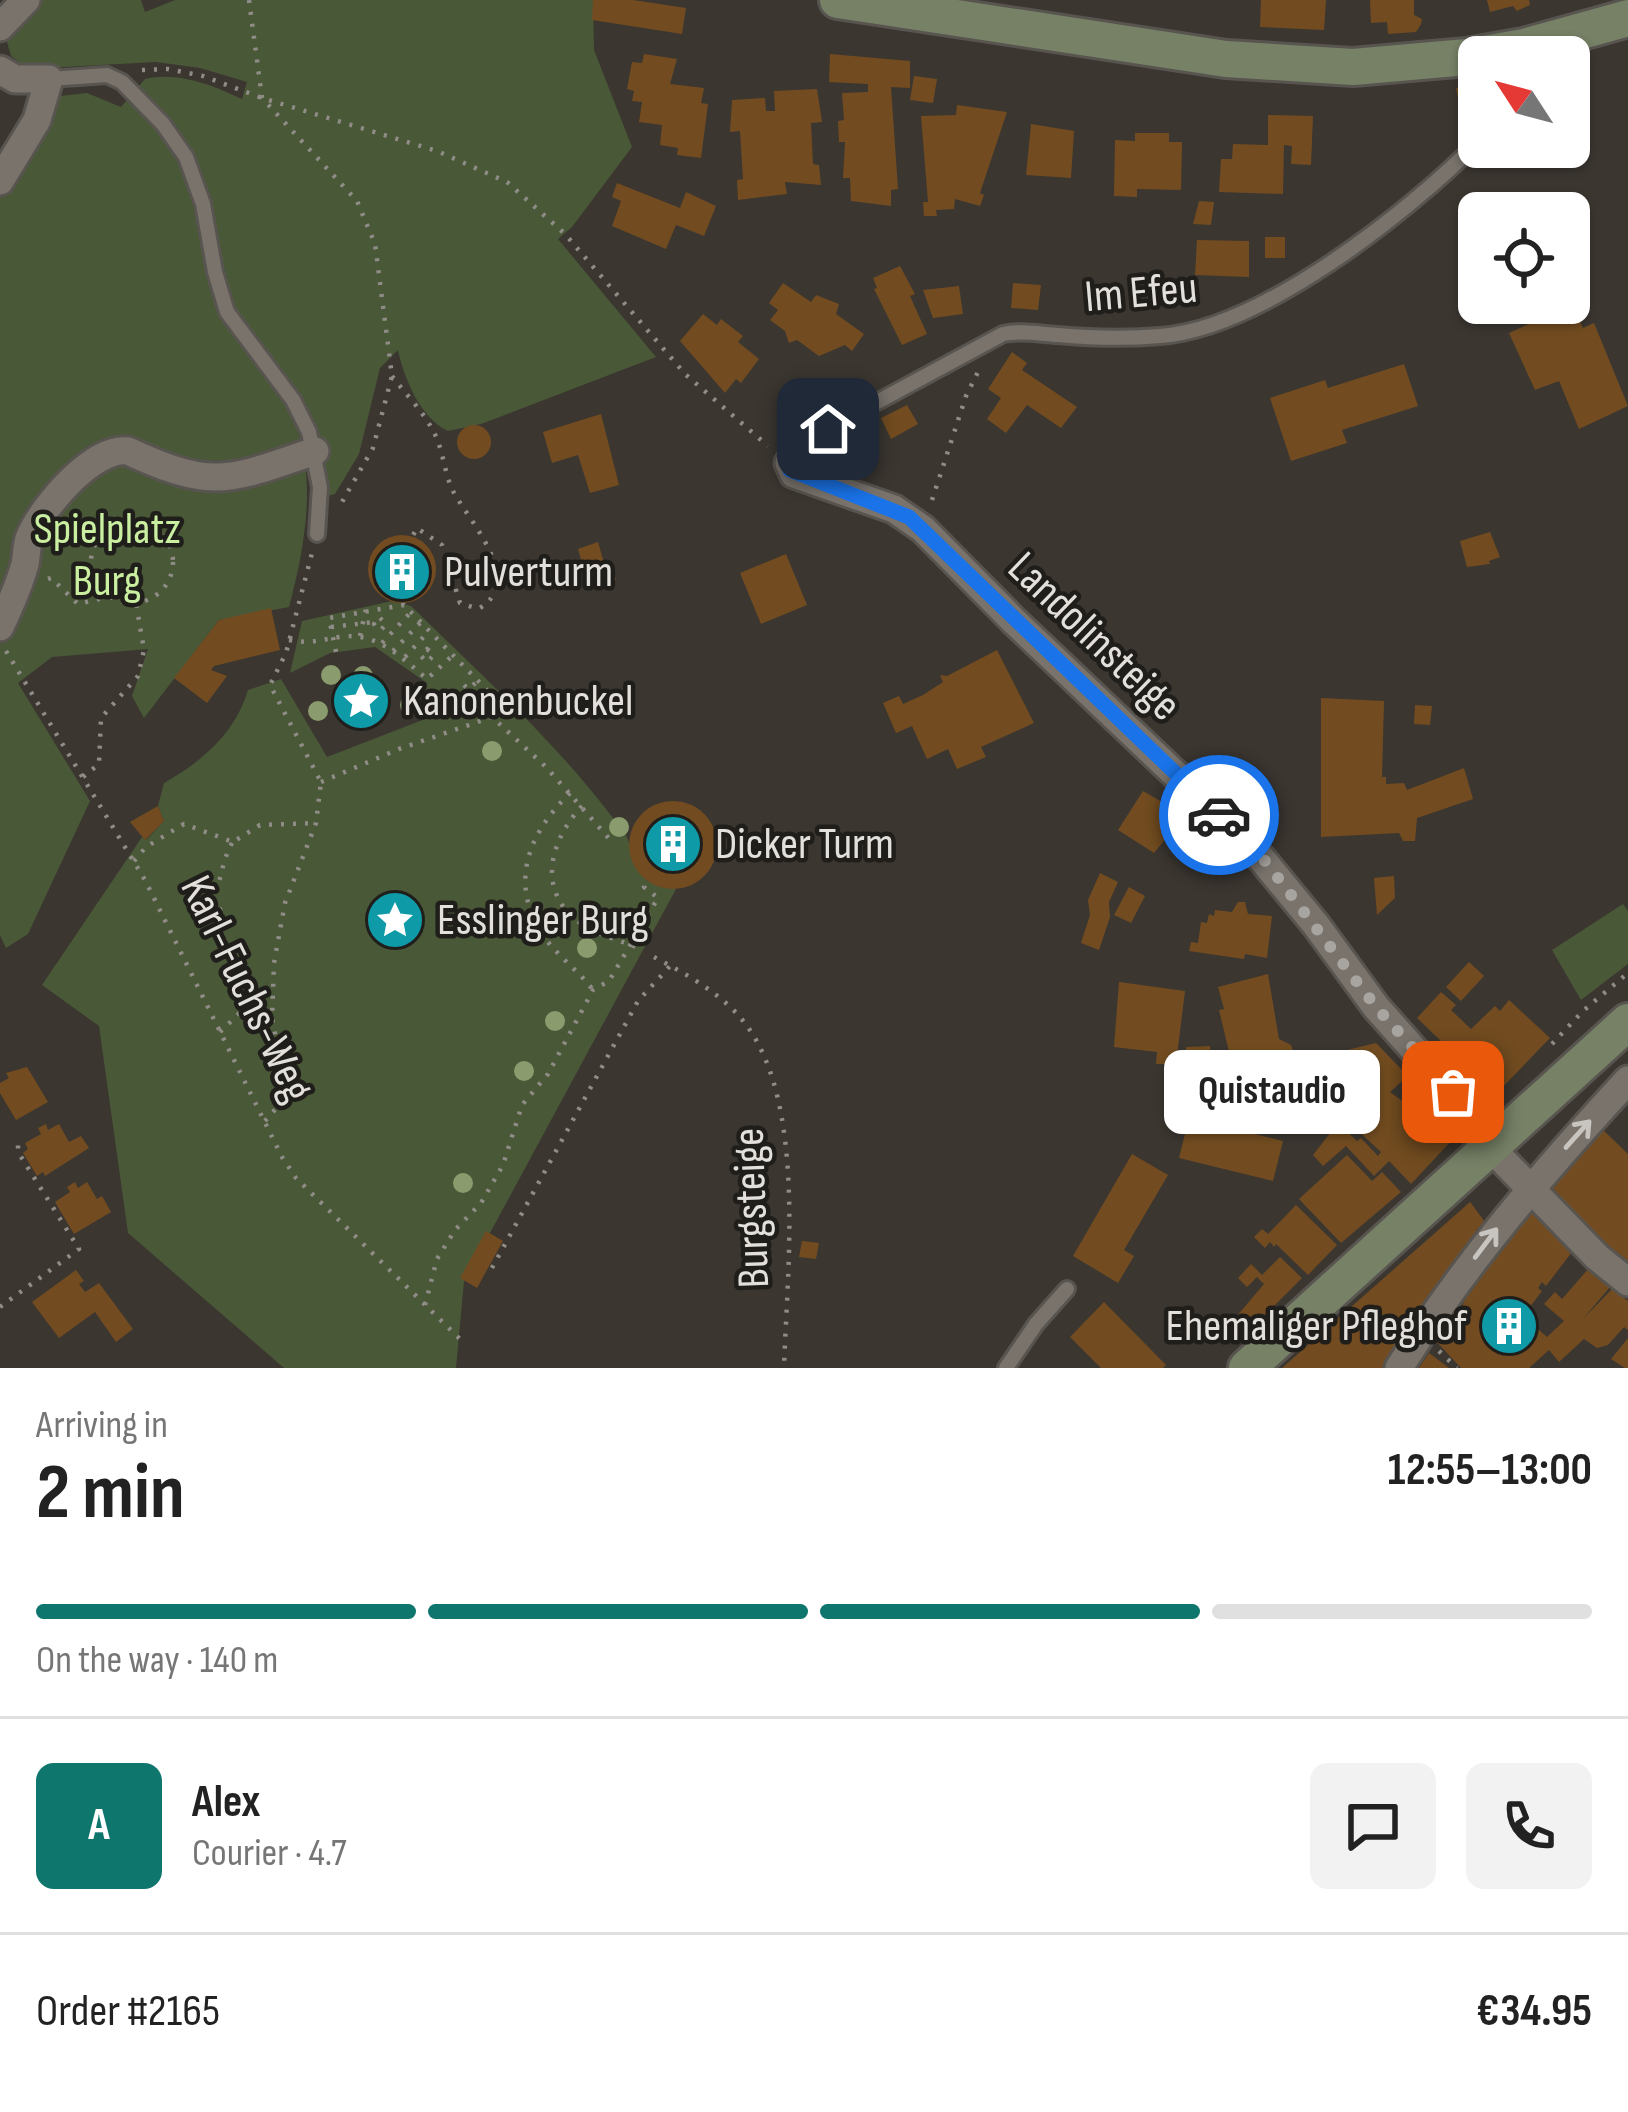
<!DOCTYPE html>
<meta charset="utf-8">
<style>
body{margin:0;font-family:"Sofia Sans Condensed",sans-serif;background:#f2f2f2;color:#222;height:100vh;display:flex;flex-direction:column;font-size:45px;white-space:nowrap}
*{box-sizing:border-box;margin:0}
p{font-size:39px;color:#767676}
.icon{flex:none;width:66px;height:66px;fill:none;stroke:currentColor;stroke-width:2;stroke-linecap:round;stroke-linejoin:round}
.map{position:relative;height:1368px;overflow:hidden}
.sheet{display:flex;flex-direction:column;background:#fff;flex:1}
.sheet>*{flex:none}
.needle{width:78px;rotate:306deg}
.tools{position:absolute;left:1458px;top:36px;display:grid;gap:24px}
.tools a{display:grid;place-items:center;width:132px;height:132px;border-radius:18px;background:#fff;box-shadow:0 3px 9px #0004;font-size:60px}
.pin{position:absolute;display:grid;place-items:center;width:102px;height:102px;color:#fff;margin:-51px;border-radius:24px;box-shadow:0 6px 18px #0006}
.courier{position:absolute;display:grid;place-items:center;width:120px;height:120px;margin:-60px;border:9px solid #1a73e8;border-radius:50%;background:#fff;color:#222;box-shadow:0 3px 15px #0007}
.bubble{position:absolute;height:84px;border-radius:18px;background:#fff;box-shadow:0 3px 9px #0004;font-size:39px;font-weight:700;line-height:84px;text-align:center}
.summary em{font-style:normal;font-weight:700}
.summary div{display:flex;flex-direction:column-reverse}
.summary{display:flex;align-items:center;justify-content:space-between;height:204px;padding:0 36px}
h1{font-size:78px;font-weight:700;line-height:90px}
.bar{display:grid;grid-template-columns:repeat(4,1fr);gap:18px 12px;align-content:center;height:144px;padding:0 36px}
.bar i{height:15px;border-radius:9px;background:#e0e0e0}
.bar .selected{background:#0f766e}
.bar p{grid-column:span 4}
.line{display:flex;align-items:center;gap:30px;padding:0 36px;border-top:3px solid #e0e0e0}
.line div{flex:1}
.round{display:grid;place-items:center;flex:none;width:126px;height:126px;border-radius:18px;background:#f2f2f2}
.map>svg:first-child{display:block}
.green{fill:#495837}
.building{fill:#724c20}
.lines{fill:none;stroke-linecap:round;stroke-linejoin:round}
.lane-casing{stroke:#58544f;stroke-width:20}
.street-casing{stroke:#58544f;stroke-width:33}
.secondary-casing{stroke:#58544f;stroke-width:42}
.path{stroke:#908c87;stroke-width:4.5;stroke-dasharray:3 9;stroke-linecap:butt}
.lane{stroke:#79736c;stroke-width:14}
.street{stroke:#79736c;stroke-width:27}
.secondary{stroke:#768166;stroke-width:36}
.tree{fill:#8a9c6e}
.oneway{stroke:#c8c5c0}
.done{stroke:#a8a4a0;stroke-width:12;stroke-dasharray:0 21.6}
.route{stroke:#1a73e8;stroke-width:15}
.labels{text-anchor:middle;dominant-baseline:central;stroke-width:9;stroke-linejoin:round;paint-order:stroke}
.street-label{font-size:45px;fill:#e3e0dc;stroke:#201e1b}
.park-label{font-size:45px;fill:#caefa1;stroke:#201e1b}
.poi-label{font-size:45px;fill:#e3e0dc;stroke:#201e1b;text-anchor:start}
</style>
<div class="map">
<svg width="1628" height="1368" viewBox="0 0 1628 1368">
<rect width="100%" height="100%" fill="#3b3630"/>
<g class="green">
<path d="M37 0H141L145 12 175 0H593L594 50 632 147 572 227 558 239 656 357 481 424 448 431C420 418 404 378 398 350L380 368 359 454 335 494 328 496 310 412 296 425C317 482 304 551 289 607L219 620 144 718 132 696 148 649 52 657 18 683 90 801 28 934 6 948 0 935V197L60 96 87 93 121 107 145 79C177 71 213 85 242 99L247 82 200 68 156 62 28 69 11 56 7 42Z"/>
<path d="M392 601 411 606C478 672 552 738 609 813 616 822 627 832 629 843 635 870 644 888 676 889L464 1281 456 1368H284L128 1233 99 1026 42 985 142 837 146 840 164 821 158 806 164 783C201 762 235 734 248 690L281 679 327 757 433 716 422 687 427 683 375 647 330 653 290 673 302 621Z"/>
<path d="M1623 904 1628 911V964L1581 1000 1552 950Z"/>
</g>
<g class="building">
<path d="M593 0H633L686 8 682 34 592 20Z"/>
<path d="M1261 0H1326L1324 30 1260 27Z"/>
<path d="M1370 0H1414V15L1422 19 1421 24 1416 32 1388 34 1387 22 1371 23Z"/>
<path d="M1487 0H1529L1530 5 1517 11 1513 6 1490 12Z"/>
<path d="M644 54 677 59 670 84 704 88 701 103 708 104 701 158 677 155 678 148 660 145 662 125 639 122 642 102 632 101 634 91 627 89 632 62 642 63Z"/>
<path d="M830 54 910 61V88L891 87 898 189 891 190V206L851 201 850 178H843L845 142H839L838 121 844 120 842 93 868 92V84L829 82Z"/>
<path d="M914 76 937 79 933 103 910 100Z"/>
<path d="M1479 84V111L1461 114 1456 88Z"/>
<path d="M817 89 822 122 811 123 813 164 819 165 821 185 785 182 787 194 738 200 737 180 743 179 740 131 730 132 732 100 765 98 766 111H775L774 91Z"/>
<path d="M957 105 1007 112 980 193 984 195 980 206 955 199 954 209 936 210 937 216H924L923 202H928L921 116 956 115Z"/>
<path d="M1268 115 1313 116 1311 165 1291 164 1292 146 1284 145 1283 194 1219 192 1221 159H1232L1233 144 1268 145Z"/>
<path d="M1031 124 1074 131 1071 178 1026 175Z"/>
<path d="M1135 133H1169V142H1182L1181 190 1137 189V197L1114 196 1115 140 1135 141Z"/>
<path d="M1508 147H1529L1534 158 1516 165Z"/>
<path d="M617 183 680 208 686 192 716 206 704 236 676 225 666 249 612 226 621 201 612 197Z"/>
<path d="M1199 201 1214 202 1211 225 1193 224Z"/>
<path d="M1479 218V262L1462 225Z"/>
<rect x="1265" y="237" width="20" height="21"/>
<path d="M1197 240 1249 241V277L1195 275Z"/>
<path d="M900 266 915 294 910 296 927 334 902 345 874 289 877 288 873 278Z"/>
<path d="M783 283 811 302 816 295 839 304 836 314 864 334 852 351 845 345 819 356 797 340 789 343 785 331 770 320 778 310 769 303Z"/>
<path d="M1013 283 1041 285 1038 310 1011 308Z"/>
<path d="M959 286 963 314 933 318 923 290Z"/>
<path d="M1572 304 1583 328 1594 323 1628 406 1579 429 1559 381 1535 390 1509 333Z"/>
<path d="M703 314 717 325 721 319 743 336 738 342 759 359 741 383 736 379 725 393 680 341Z"/>
<path d="M1012 352 1027 363 1022 370 1077 407 1061 428 1027 405 1006 433 987 419 1001 398 988 389Z"/>
<path d="M1404 364 1418 406 1342 430 1347 443 1291 461 1270 398 1325 380 1328 388Z"/>
<path d="M907 405 918 424 891 439 881 418Z"/>
<path d="M601 414 619 485 590 493 578 455 552 463 543 432Z"/>
<circle cx="474" cy="442" r="17"/>
<path d="M1490 532 1500 557 1489 561 1490 564 1467 567 1460 541Z"/>
<circle cx="402" cy="569" r="34"/>
<path d="M598 542 605 566 612 565 616 580 589 587 578 549Z"/>
<path d="M786 554 807 605 761 624 740 573Z"/>
<path d="M271 608 280 650 214 666 211 670 227 676 207 703 174 678 219 620Z"/>
<path d="M997 650 1034 723 981 747 986 757 957 769 948 749 927 759 912 726 896 733 883 703 899 696 903 704 923 695 943 682 940 675 947 676Z"/>
<path d="M1321 698 1384 701 1382 777H1386V784L1404 783 1407 790 1464 768 1473 799 1417 818 1415 841H1403L1399 833 1321 837Z"/>
<path d="M1415 705 1432 706 1430 725 1414 724Z"/>
<path d="M1143 791 1169 806 1167 812 1179 822 1154 853 1118 830Z"/>
<circle cx="673" cy="845" r="44"/>
<path d="M158 806 164 821 145 840 130 822Z"/>
<path d="M1100 873 1118 882 1109 902 1110 917 1099 950 1081 943 1090 915 1088 900Z"/>
<path d="M1394 876 1395 898 1377 915 1374 878Z"/>
<path d="M1129 887 1145 896 1131 923 1114 915Z"/>
<path d="M1238 902H1245L1248 914 1272 916 1267 958 1245 954 1244 959 1189 951 1191 942 1198 943 1201 922 1207 923 1209 914 1214 916 1215 910 1232 912Z"/>
<path d="M1469 962 1484 976 1461 1001 1446 987Z"/>
<path d="M1268 974 1279 1039 1291 1045 1296 1058 1231 1060 1219 1010 1224 1009 1218 987Z"/>
<path d="M1119 982 1185 991 1176 1064H1156L1157 1052 1114 1047Z"/>
<path d="M1441 992 1456 1005 1451 1010 1471 1029 1495 1006 1500 1011 1509 1000 1550 1038 1496 1094 1417 1018Z"/>
<path d="M1376 1043 1408 1076 1390 1092 1454 1138 1411 1184 1389 1161 1374 1176 1346 1146 1323 1166 1313 1155 1338 1123 1357 1141 1361 1138 1378 1156 1381 1152 1344 1118 1373 1080 1340 1058 1339 1052Z"/>
<path d="M1210 1046 1211 1061 1186 1062V1047Z"/>
<path d="M27 1067 48 1102 16 1120 0 1093V1083L9 1078 6 1073Z"/>
<path d="M1189 1118 1283 1141 1273 1181 1179 1158Z"/>
<path d="M46 1124 48 1130 59 1124 69 1142 81 1136 89 1148 45 1176 43 1172 37 1176 23 1153 28 1149 25 1143 41 1134 38 1128Z"/>
<path d="M1602 1129 1628 1154V1270L1543 1193Z"/>
<path d="M1132 1154 1168 1175 1124 1250 1134 1256 1118 1283 1073 1256Z"/>
<path d="M1347 1155 1372 1181 1382 1172 1401 1192 1341 1243 1299 1199Z"/>
<path d="M75 1182 78 1188 87 1182 97 1199 102 1196 111 1212 74 1234 55 1202 70 1192 67 1187Z"/>
<path d="M1470 1202 1485 1222 1476 1230 1478 1235 1384 1368H1282Z"/>
<path d="M1296 1205 1337 1245 1308 1275 1276 1244 1274 1247 1270 1242 1265 1248 1254 1237 1262 1229 1268 1234Z"/>
<path d="M1530 1208 1572 1252 1546 1286 1542 1282 1538 1288 1542 1291 1523 1316 1547 1337 1564 1321 1544 1304 1555 1292 1562 1299 1589 1268 1610 1287 1582 1320 1612 1289 1628 1301V1330L1624 1327 1608 1345 1597 1348 1584 1339 1559 1362 1549 1350 1529 1368H1461L1435 1340 1462 1306 1476 1277Z"/>
<path d="M486 1231 503 1241 477 1288 460 1278Z"/>
<path d="M802 1241 819 1243 816 1259 799 1257Z"/>
<path d="M1280 1257 1302 1278 1250 1330 1236 1317 1264 1284 1257 1277 1247 1287 1238 1278 1251 1264 1262 1275Z"/>
<path d="M76 1270 84 1281 79 1284 85 1292 99 1283 133 1329 116 1342 95 1312 59 1338 32 1302Z"/>
<path d="M1104 1302 1166 1365 1163 1368H1101L1070 1337Z"/>
<path d="M1628 1338V1368H1625L1611 1359Z"/>
<path d="M1429 1353 1449 1368H1419Z"/>
</g>
<g class="lines">
<g class="lane-casing">
<g id="lane">
<path d="M49 79 107 75 122 82 163 124 186 157 203 204 215 272 227 312 293 400 309 432 320 487 317 534"/>
<path d="M789 463 798 448 816 435 1003 334C1022 330 1039 334 1058 335 1091 338 1126 339 1160 336 1261 329 1409 212 1479 141"/>
<path d="M1006 1368 1036 1324 1067 1289"/>
</g>
</g>
<g class="street-casing">
<g id="street">
<path d="M0 27 26 0"/>
<path d="M0 70 15 79H49L37 120 0 181"/>
<path d="M789 463 794 474 894 509 923 529 1013 620 1251 846 1316 925 1376 1007 1495 1141"/>
<path d="M0 627C10 606 19 586 25 564 27 555 26 544 30 536 44 505 93 447 128 451 214 491 229 480 315 451"/>
<path d="M1489 1146 1597 1257 1628 1282"/>
<path d="M1399 1368C1465 1263 1544 1171 1628 1080"/>
</g>
</g>
<g class="secondary-casing">
<g id="secondary">
<path d="M838 0 1226 59 1353 67 1467 57 1524 47 1628 18"/>
<path d="M1247 1368 1628 1022"/>
</g>
</g>
<g class="path">
<path d="M249 0 262 98 357 201 375 244 392 376 373 448 342 502"/>
<path d="M142 70 168 69 203 76 262 98 437 151 507 182 565 234 685 374 768 446"/>
<path d="M392 376C407 396 427 415 437 439 444 456 445 476 454 493 471 523 526 583 478 609L460 603 442 545 417 528 412 537"/>
<path d="M932 500 966 396 979 370"/>
<circle cx="132" cy="562" r="41"/>
<path d="M48 579 51 578 78 604 108 597"/>
<path d="M380 618 386 624 381 630 374 624Z"/>
<path d="M331 627 374 622"/>
<path d="M360 636 366 609"/>
<path d="M289 640C309 644 320 640 339 637 376 631 401 657 427 679L452 656"/>
<path d="M382 643 411 612"/>
<path d="M427 649 434 655 427 662 421 656Z"/>
<path d="M6 651 145 880 282 1157 296 1178 464 1343"/>
<path d="M393 651 421 622"/>
<path d="M336 652 329 618 404 605 486 689 492 717"/>
<path d="M405 657 429 631"/>
<path d="M464 685 468 689 478 681"/>
<path d="M83 777 99 764 101 718 138 676 144 650 136 603"/>
<path d="M321 782 399 749 492 717 546 767 612 842"/>
<path d="M570 793C529 833 508 882 543 935 556 955 578 970 593 990"/>
<path d="M582 806C546 845 536 898 588 928 605 938 625 941 642 950"/>
<path d="M232 843C221 863 221 884 212 901L220 909 223 927 218 936 227 942 236 959 234 969C248 976 257 990 273 996"/>
<path d="M134 861 146 847 184 824 233 842 260 825 316 823"/>
<path d="M654 957C686 974 721 993 744 1022 807 1102 787 1270 784 1368"/>
<path d="M220 1032 261 992"/>
<path d="M1552 1044 1583 1011 1628 973"/>
<path d="M265 1121 287 1096 272 1018 274 963 285 903 316 823 321 782 270 685 286 653 312 553"/>
<path d="M492 1268 638 1001 670 966"/>
<path d="M425 1305 437 1259 455 1230 481 1203 503 1165 522 1105 548 1074 593 990 609 981 658 898 644 887 649 881"/>
<path d="M0 1307 79 1249 18 1152V1144"/>
<path d="M1439 1351 1457 1368"/>
</g>
<use href="#lane" class="lane"/>
<use href="#street" class="street"/>
<use href="#secondary" class="secondary"/>
</g>
<g class="tree">
<circle cx="331" cy="675" r="10"/>
<circle cx="363" cy="676" r="10"/>
<circle cx="410" cy="705" r="10"/>
<circle cx="346" cy="706" r="10"/>
<circle cx="318" cy="711" r="10"/>
<circle cx="492" cy="751" r="10"/>
<circle cx="619" cy="827" r="10"/>
<circle cx="587" cy="948" r="10"/>
<circle cx="555" cy="1021" r="10"/>
<circle cx="524" cy="1071" r="10"/>
<circle cx="463" cy="1183" r="10"/>
</g>
<defs><path id="oneway-shaft" d="M-6 0H5M1.5-3L5.5 0L1.5 3" fill="none" stroke-width="1.6" stroke-linecap="round" stroke-linejoin="round" transform="scale(3)"/></defs>
<g class="oneway">
<use href="#oneway-shaft" transform="translate(1578 1134) rotate(-48)"/>
<use href="#oneway-shaft" transform="translate(1486 1243) rotate(-53)"/>
</g>
<g class="lines">
<path class="done" d="M1219 815 1266 862 1376 1007 1453 1092"/>
<path class="route" d="M828 429 794 453 790 470 909 517 1219 815"/>
</g>
<defs>
<g id="building-disc" transform="scale(3)"><circle r="9.5" fill="#0f9aa8" stroke="#201e1b"/><path d="M-4-6H4V6H1V3H-1V6H-4ZM-2.5-4.3h1.7v1.8h-1.7ZM.8-4.3h1.7v1.8H.8ZM-2.5-1h1.7V.8h-1.7ZM.8-1h1.7V.8H.8Z" fill="#fff"/></g>
<g id="sight-disc" transform="scale(3)"><circle r="9.5" fill="#0f9aa8" stroke="#201e1b"/><path d="M0-6L1.8-2.2L6-1.7L2.9 1.2L3.7 5.4L0 3.3L-3.7 5.4L-2.9 1.2L-6-1.7L-1.8-2.2Z" fill="#fff"/></g>
</defs>
<g fill-rule="evenodd">
<use href="#building-disc" x="402" y="572"/>
<use href="#sight-disc" x="361" y="701"/>
<use href="#building-disc" x="673" y="844"/>
<use href="#sight-disc" x="395" y="920"/>
<use href="#building-disc" x="1509" y="1326"/>
</g>
<g class="labels">
<g class="street-label">
<text transform="translate(1141 293) rotate(-5)">Im Efeu</text>
<text transform="translate(1094 637) rotate(44)">Landolinsteige</text>
<text transform="translate(246 989) rotate(64)">Karl-Fuchs-Weg</text>
<text transform="translate(752 1208) rotate(-92)">Burgsteige</text>
</g>
<g class="park-label">
<text x="107" y="529">Spielplatz<tspan x="107" dy="52">Burg</tspan></text>
</g>
<g class="poi-label">
<text x="444" y="572">Pulverturm</text>
<text x="403" y="701">Kanonenbuckel</text>
<text x="715" y="844">Dicker Turm</text>
<text x="437" y="920">Esslinger Burg</text>
<text x="1467" y="1326" text-anchor="end">Ehemaliger Pfleghof</text>
</g>
</g>
</svg>
<div class="tools">
<a><svg class="needle" viewBox="-14 -14 28 28"><path d="M0-13l5 13h-10z" fill="#e53935"/><path d="M0 13l5-13h-10z" fill="#767676"/></svg></a>
<a><svg class="icon" aria-label="locate" viewBox="0 0 24 24"><circle cx="12" cy="12" r="6"/><path d="M12 2v4M12 18v4M2 12h4M18 12h4"/></svg></a>
</div>
<div class="pin" style="left:1453px;top:1092px;background:#ea580c"><svg class="icon" aria-label="bag" viewBox="0 0 24 24"><path d="M5 8h14l-1 12H6zM9 8a3 3 0 0 1 6 0"/></svg></div>
<div class="pin" style="left:828px;top:429px;background:#1f2937"><svg class="icon" aria-label="home" viewBox="0 0 24 24"><path d="M3 11l9-7 9 7M6 9v11h12V9"/></svg></div>
<div class="courier" style="left:1219px;top:815px"><svg class="icon" aria-label="car" viewBox="0 0 24 24"><path d="M5 17H2v-5l4-1 3-4h7l3 4 3 1v5h-3M9 17h6M6 11h13"/><circle cx="7" cy="17" r="2"/><circle cx="17" cy="17" r="2"/></svg></div>
<div class="bubble" style="left:1164px;top:1050px;width:216px">Quistaudio</div>
</div>
<section class="sheet">
<div class="summary"><div><h1>2 min</h1><p>Arriving in</p></div><em>12:55–13:00</em></div>
<div class="bar"><i class="selected"></i><i class="selected"></i><i class="selected"></i><i></i><p>On the way · 140 m</p></div>
<div class="line" style="height:216px"><b class="round" style="background:#0f766e;color:#fff">A</b><div><b>Alex</b><p>Courier · 4.7</p></div><a class="round"><svg class="icon" aria-label="chat" viewBox="0 0 24 24"><path d="M4 5h16v11H9l-5 4z"/></svg></a><a class="round"><svg class="icon" aria-label="phone" viewBox="0 0 24 24"><path d="M5 4h4l2 5-3 2q2 4 5 5l2-3 5 2v4C11 20 4 13 5 4z"/></svg></a></div>
<div class="line" style="height:156px"><div>Order #2165</div><b>€34.95</b></div>
</section>
